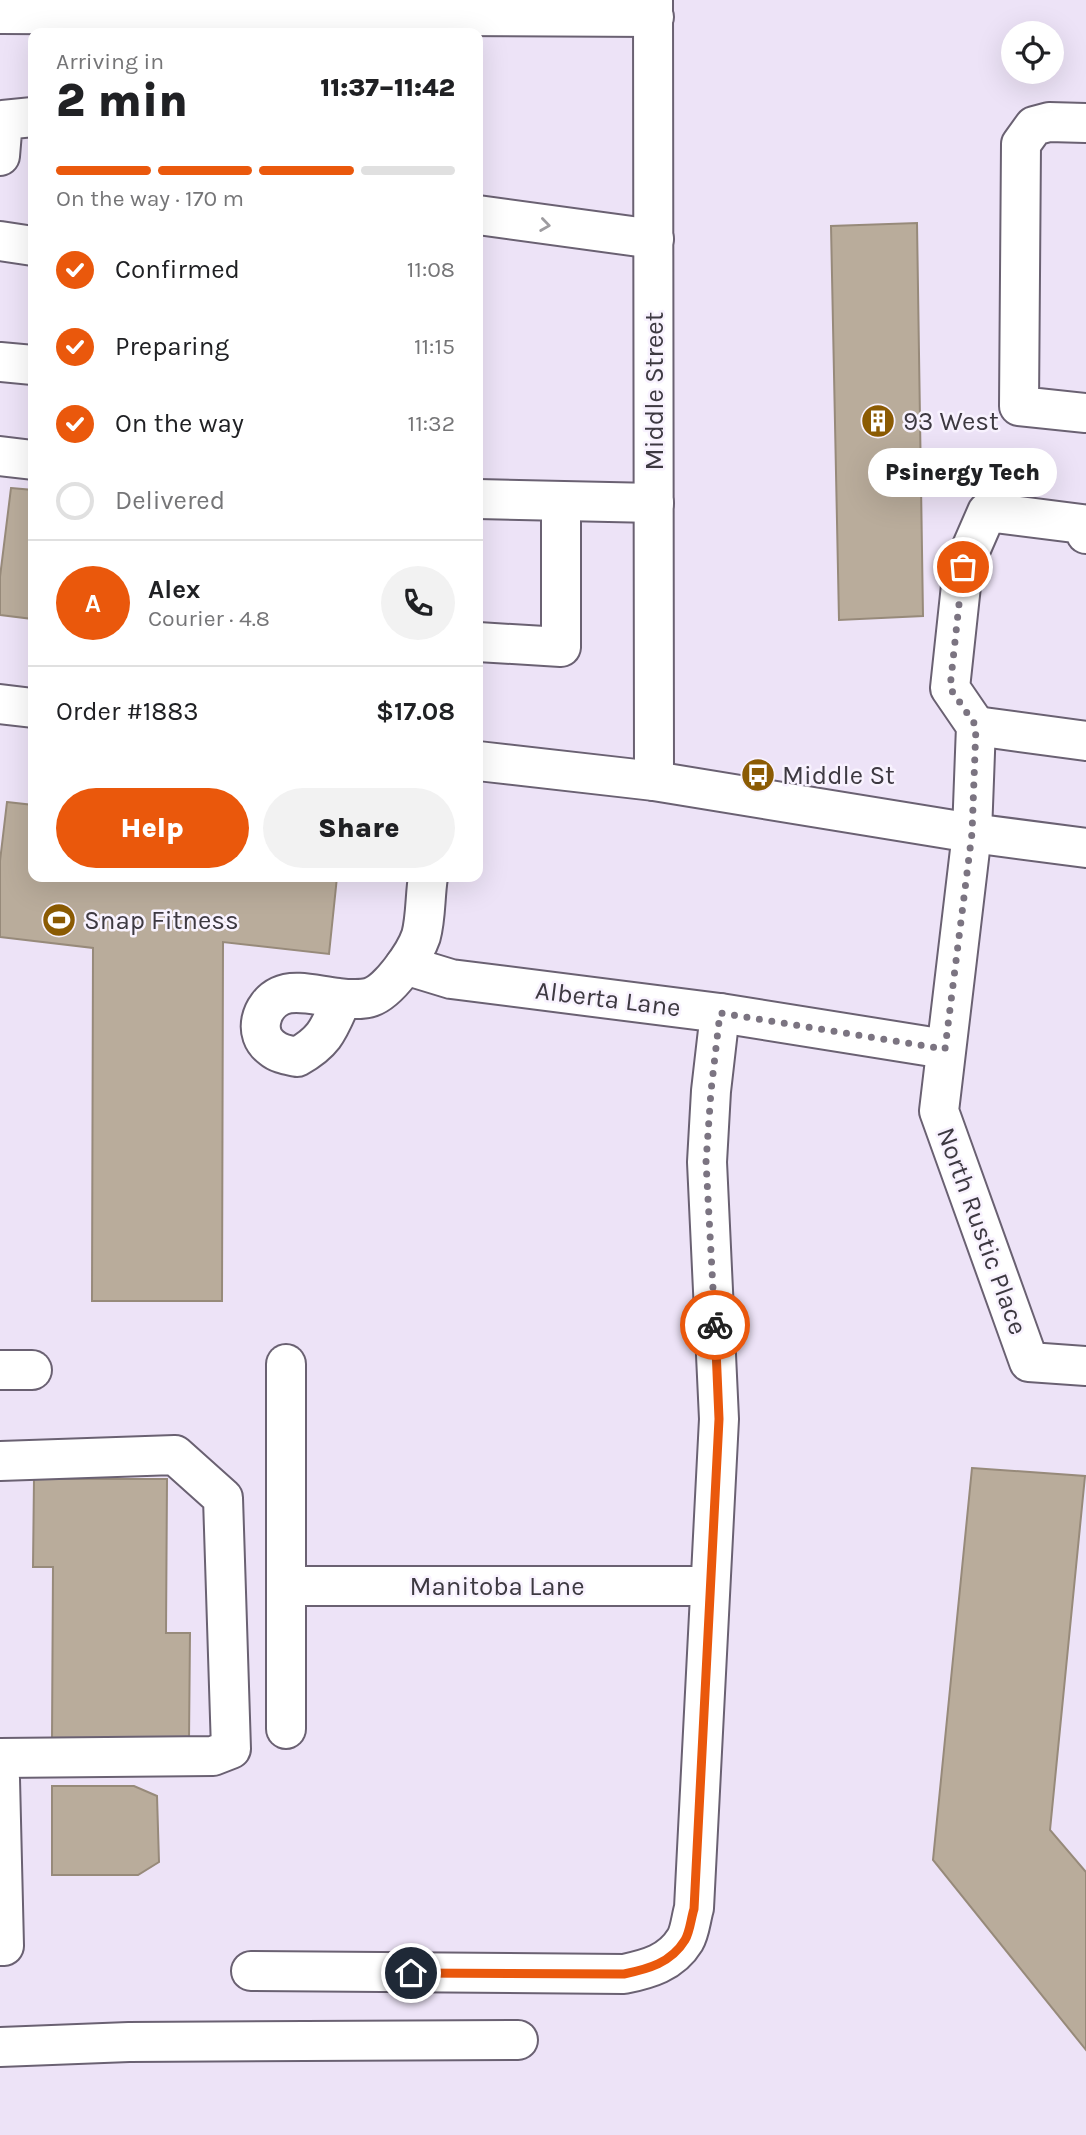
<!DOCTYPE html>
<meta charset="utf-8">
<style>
body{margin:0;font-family:Karla,sans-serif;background:#f2f2f2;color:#202124;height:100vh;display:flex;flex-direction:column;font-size:26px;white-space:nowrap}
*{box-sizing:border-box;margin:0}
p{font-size:23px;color:#757577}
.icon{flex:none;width:38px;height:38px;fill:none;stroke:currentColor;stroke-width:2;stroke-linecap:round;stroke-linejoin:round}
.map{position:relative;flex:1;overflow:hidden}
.sheet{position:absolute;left:28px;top:28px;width:455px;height:854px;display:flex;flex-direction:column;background:#fff;border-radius:14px;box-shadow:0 7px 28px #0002}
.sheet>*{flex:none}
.buttons{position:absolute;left:1001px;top:21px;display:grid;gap:14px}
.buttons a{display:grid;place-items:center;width:63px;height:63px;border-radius:50%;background:#fff;box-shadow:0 7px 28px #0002;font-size:35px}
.pin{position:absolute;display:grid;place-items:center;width:60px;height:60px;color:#fff;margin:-30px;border:4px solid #fff;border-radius:50%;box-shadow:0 2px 7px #0007}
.courier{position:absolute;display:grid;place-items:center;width:70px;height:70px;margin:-35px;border:5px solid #ea580c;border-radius:50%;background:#fff;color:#222;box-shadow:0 2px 9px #0007}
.bubble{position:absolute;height:49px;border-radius:24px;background:#fff;box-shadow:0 7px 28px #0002;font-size:23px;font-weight:800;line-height:49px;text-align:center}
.overview em{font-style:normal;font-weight:800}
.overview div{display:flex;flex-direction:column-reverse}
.overview{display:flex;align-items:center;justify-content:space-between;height:119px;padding:0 28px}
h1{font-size:46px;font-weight:800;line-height:52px}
.bar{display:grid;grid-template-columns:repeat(4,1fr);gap:10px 7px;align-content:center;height:84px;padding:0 28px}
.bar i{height:9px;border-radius:5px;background:#e0e0e0}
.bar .on{background:#ea580c}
.bar p{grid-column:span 4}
.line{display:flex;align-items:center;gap:18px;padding:0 28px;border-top:2px solid #e0e0e0}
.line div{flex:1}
.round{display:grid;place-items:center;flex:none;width:74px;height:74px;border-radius:37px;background:#f2f2f2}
ol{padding:0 28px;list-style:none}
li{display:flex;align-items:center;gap:21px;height:77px}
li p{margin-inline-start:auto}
li .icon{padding:7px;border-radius:50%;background:#ea580c;color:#fff;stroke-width:4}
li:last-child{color:#757577}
li i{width:38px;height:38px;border:4px solid #e0e0e0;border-radius:50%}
.cta{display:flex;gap:14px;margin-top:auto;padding:14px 28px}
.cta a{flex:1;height:80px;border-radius:42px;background:#ea580c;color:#fff;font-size:28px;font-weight:800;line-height:80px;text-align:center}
.cta a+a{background:#f2f2f2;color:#202124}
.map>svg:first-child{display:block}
.building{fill:#b9ac9b;stroke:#978a7a;stroke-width:2}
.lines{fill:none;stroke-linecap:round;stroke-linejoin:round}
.minor-casing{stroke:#6a6172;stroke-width:42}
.minor{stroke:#fff;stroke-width:38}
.oneway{stroke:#9e9ca0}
.done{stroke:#7b7481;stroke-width:7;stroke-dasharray:0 12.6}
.route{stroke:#ea580c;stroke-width:9}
.labels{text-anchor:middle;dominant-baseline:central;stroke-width:5;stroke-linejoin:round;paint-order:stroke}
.street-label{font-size:26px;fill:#3d3941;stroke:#f8f2fe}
.poi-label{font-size:26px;fill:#3d3941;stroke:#f8f2fe;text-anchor:start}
</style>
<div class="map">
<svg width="1086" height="2135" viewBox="0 0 1086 2135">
<rect width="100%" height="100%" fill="#ede3f7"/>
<g class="building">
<path d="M917 223 923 616 839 620 831 226Z"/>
<path d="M11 488 33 490V619L0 615V577Z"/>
<path d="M7 802 33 805V877H337L329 954 223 942 222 1301H92L93 948 0 937V861Z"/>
<path d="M972 1468 1085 1476 1050 1830 1086 1872V2050L933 1860Z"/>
<path d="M34 1479H167L166 1633H190L189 1741 52 1740 53 1567H33Z"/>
<path d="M52 1786H134L157 1796 159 1862 138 1875H52Z"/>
</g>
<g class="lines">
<g class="minor-casing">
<g id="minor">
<path d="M653 0 654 781"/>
<path d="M0 14 654 17"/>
<path d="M1086 123 1049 122 1034 126 1021 144 1019 406 1086 413"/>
<path d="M0 156 3 120 33 117"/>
<path d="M478 215 654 239"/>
<path d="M0 241 33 246"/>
<path d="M0 362 33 365"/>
<path d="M0 456 33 460"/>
<path d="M478 499 654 503"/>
<path d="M1086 534 1082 524 987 512 963 567 950 688 976 726 972 833 939 1111 1029 1362 1086 1366"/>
<path d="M478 642 561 647V502"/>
<path d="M0 704 33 708"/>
<path d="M976 726 1086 741"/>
<path d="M478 761 654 781 972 833 1086 848"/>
<path d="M405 965 451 979 720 1013 945 1049"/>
<path d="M342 999C329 1028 326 1041 297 1057 288 1055 279 1054 272 1048 252 1034 261 1005 280 996 296 988 321 997 339 998 347 999 363 1000 371 997 389 991 415 954 421 936 426 918 425 895 428 877"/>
<path d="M286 1364V1729"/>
<path d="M0 1370H32"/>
<path d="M0 1461 175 1455 223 1498 231 1749 213 1756 0 1758"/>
<path d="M286 1586H709"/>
<path d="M0 1779 4 1946H0"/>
<path d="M251 1971 624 1974C648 1969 671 1963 685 1940 690 1932 691 1918 694 1908L719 1419 707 1162 711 1091 720 1013"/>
<path d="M0 2047 129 2042 518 2040"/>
</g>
</g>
<use href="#minor" class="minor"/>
</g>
<defs><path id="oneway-chevron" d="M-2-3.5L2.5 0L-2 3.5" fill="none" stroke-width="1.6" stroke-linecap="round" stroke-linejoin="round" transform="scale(1.75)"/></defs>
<use class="oneway" href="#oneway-chevron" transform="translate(545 225) rotate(8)"/>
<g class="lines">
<path class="done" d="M715 1325 706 1162 711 1091 720 1013 945 1049 972 833 976 726 950 688 963 567"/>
<path class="route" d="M411 1973 624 1974C648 1969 671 1963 685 1940 690 1932 691 1918 694 1909L719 1419 715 1325"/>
</g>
<defs>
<g id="building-disc" transform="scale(1.75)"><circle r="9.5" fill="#8b5b03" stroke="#f8f2fe"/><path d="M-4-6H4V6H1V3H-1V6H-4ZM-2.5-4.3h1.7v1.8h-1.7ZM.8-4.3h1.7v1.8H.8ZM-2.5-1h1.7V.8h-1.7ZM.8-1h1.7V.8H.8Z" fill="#fff"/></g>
<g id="bus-disc" transform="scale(1.75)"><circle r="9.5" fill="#8b5b03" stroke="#f8f2fe"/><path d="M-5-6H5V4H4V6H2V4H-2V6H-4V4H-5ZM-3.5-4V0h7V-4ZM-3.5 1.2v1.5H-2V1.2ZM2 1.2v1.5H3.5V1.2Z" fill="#fff"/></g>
<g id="stadium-disc" transform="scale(1.75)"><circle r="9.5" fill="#8b5b03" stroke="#f8f2fe"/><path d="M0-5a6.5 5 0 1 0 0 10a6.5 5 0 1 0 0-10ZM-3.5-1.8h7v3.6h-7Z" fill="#fff"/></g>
</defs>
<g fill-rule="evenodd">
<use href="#building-disc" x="878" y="421"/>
<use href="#bus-disc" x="758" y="775"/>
<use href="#stadium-disc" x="59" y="920"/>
</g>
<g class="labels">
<g class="street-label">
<text transform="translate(654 391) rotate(-90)">Middle Street</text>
<text transform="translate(608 999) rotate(7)">Alberta Lane</text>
<text transform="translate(982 1231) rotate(70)">North Rustic Place</text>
<text x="497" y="1586">Manitoba Lane</text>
</g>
<g class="poi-label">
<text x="903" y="421">93 West</text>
<text x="782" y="775">Middle St</text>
<text x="84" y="920">Snap Fitness</text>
</g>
</g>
</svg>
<div class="buttons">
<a><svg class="icon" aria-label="locate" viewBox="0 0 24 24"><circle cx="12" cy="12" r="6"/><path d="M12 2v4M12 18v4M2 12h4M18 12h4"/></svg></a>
</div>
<div class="pin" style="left:963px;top:567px;background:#ea580c"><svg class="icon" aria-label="bag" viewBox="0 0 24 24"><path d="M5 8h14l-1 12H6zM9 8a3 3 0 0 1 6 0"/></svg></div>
<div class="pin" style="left:411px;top:1973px;background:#1f2937"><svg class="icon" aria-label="home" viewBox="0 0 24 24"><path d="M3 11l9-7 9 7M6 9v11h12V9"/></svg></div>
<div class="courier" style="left:715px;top:1325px"><svg class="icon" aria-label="bike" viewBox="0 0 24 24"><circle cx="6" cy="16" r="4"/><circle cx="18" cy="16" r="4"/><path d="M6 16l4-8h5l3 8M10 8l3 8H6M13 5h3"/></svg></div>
<div class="bubble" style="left:868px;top:448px;width:189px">Psinergy Tech</div>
<section class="sheet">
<div class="overview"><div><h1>2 min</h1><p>Arriving in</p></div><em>11:37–11:42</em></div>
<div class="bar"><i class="on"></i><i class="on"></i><i class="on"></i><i></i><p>On the way · 170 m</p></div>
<ol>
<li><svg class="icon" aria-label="check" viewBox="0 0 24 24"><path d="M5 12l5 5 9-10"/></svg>Confirmed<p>11:08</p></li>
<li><svg class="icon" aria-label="check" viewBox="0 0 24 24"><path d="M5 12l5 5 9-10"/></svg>Preparing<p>11:15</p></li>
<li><svg class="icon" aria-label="check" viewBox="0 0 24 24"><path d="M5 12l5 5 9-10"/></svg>On the way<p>11:32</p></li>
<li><i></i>Delivered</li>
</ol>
<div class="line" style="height:126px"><b class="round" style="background:#ea580c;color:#fff">A</b><div><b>Alex</b><p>Courier · 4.8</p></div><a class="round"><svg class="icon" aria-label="phone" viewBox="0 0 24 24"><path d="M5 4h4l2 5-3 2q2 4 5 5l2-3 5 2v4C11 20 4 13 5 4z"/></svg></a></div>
<div class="line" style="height:91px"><div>Order #1883</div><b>$17.08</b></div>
<div class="cta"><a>Help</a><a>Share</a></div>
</section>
</div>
